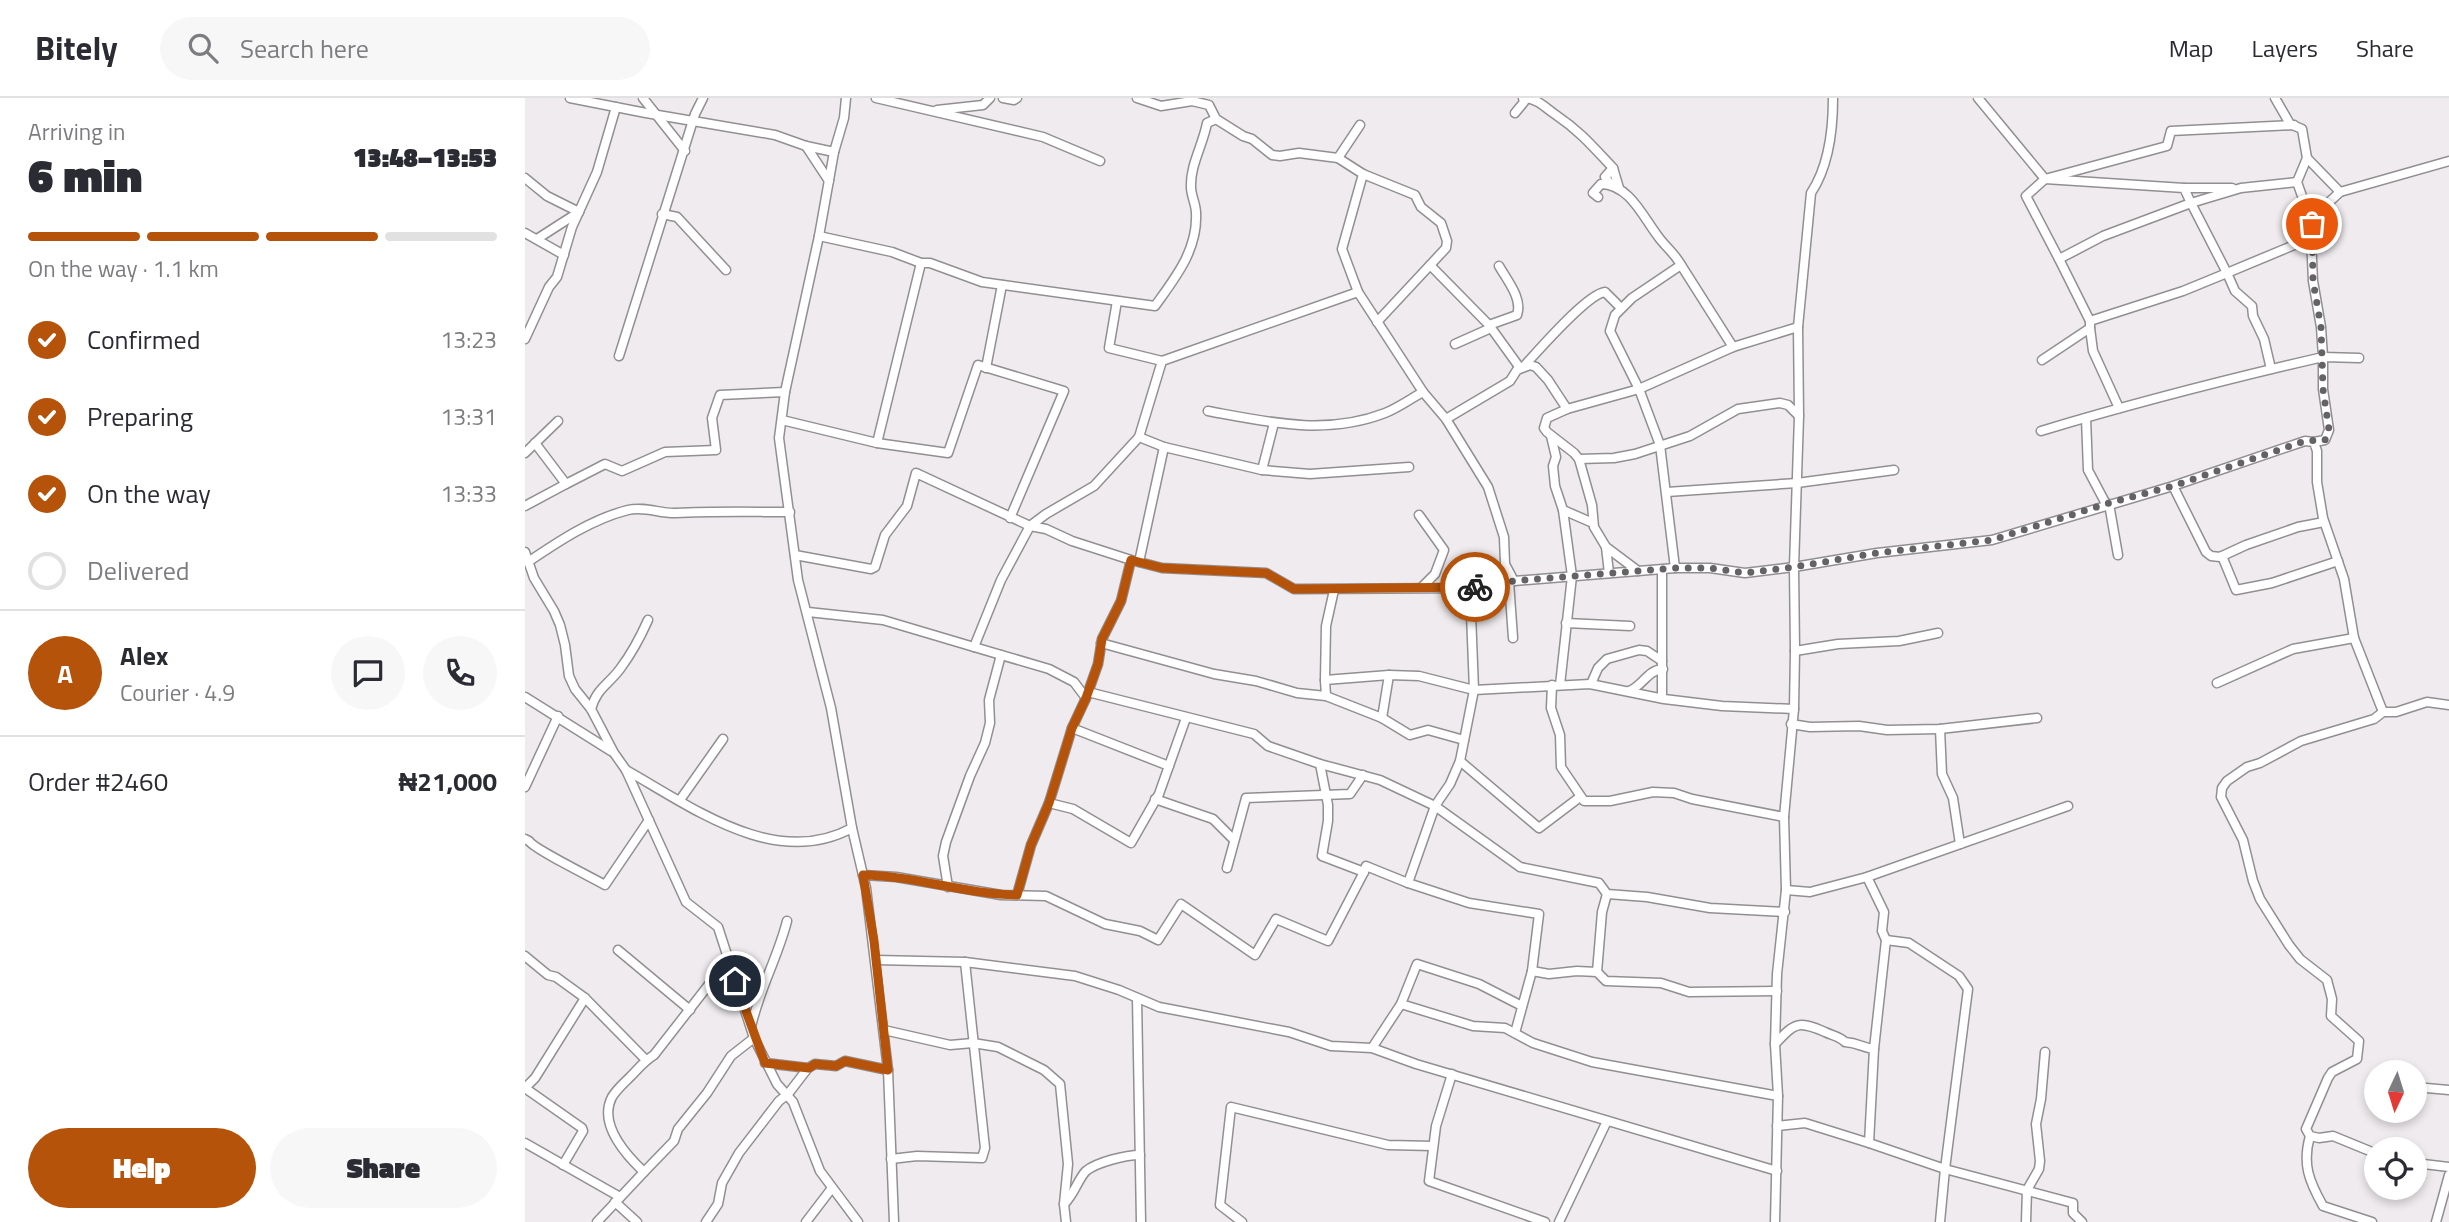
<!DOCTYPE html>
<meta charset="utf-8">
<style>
body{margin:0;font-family:"Titillium Web",sans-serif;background:#f7f7f7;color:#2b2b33;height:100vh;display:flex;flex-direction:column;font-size:26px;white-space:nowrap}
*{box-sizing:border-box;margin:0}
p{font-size:23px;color:#7c7c81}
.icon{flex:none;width:38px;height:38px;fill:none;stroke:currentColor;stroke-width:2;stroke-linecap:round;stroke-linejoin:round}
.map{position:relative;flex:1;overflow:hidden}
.side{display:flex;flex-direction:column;background:#fff;width:525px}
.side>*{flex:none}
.needle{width:46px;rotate:184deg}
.tools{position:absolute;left:1839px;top:962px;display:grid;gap:14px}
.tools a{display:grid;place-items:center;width:63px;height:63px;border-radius:50%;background:#fff;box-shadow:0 4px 10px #0003;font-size:35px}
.pin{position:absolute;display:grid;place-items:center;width:60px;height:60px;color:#fff;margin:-30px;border:4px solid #fff;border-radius:50%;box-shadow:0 2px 7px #0007}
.courier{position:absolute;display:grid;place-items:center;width:70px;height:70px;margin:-35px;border:5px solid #b45309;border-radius:50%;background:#fff;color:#222;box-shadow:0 2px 9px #0007}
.summary em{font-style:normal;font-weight:800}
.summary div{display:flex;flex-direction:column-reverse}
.summary{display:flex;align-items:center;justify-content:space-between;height:119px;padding:0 28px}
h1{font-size:46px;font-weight:800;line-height:52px}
.bar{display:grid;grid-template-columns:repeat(4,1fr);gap:10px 7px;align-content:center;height:84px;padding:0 28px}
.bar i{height:9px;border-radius:5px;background:#e1e1e2}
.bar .selected{background:#b45309}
.bar p{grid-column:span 4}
.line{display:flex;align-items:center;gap:18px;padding:0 28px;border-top:2px solid #e1e1e2}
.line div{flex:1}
.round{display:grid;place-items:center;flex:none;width:74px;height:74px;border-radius:37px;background:#f7f7f7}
ol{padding:0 28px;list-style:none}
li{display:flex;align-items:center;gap:21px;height:77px}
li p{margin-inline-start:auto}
li .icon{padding:7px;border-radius:50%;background:#b45309;color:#fff;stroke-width:4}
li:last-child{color:#7c7c81}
li i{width:38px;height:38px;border:4px solid #e1e1e2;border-radius:50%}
.primary-button{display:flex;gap:14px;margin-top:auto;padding:14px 28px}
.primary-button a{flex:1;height:80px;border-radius:42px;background:#b45309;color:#fff;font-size:28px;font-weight:800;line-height:80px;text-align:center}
.primary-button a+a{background:#f7f7f7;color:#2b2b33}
header{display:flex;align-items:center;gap:42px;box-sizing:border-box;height:98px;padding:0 35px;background:#fff;border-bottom:2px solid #e1e1e2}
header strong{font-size:33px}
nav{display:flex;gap:38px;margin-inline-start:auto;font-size:24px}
.search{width:490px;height:63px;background:#f7f7f7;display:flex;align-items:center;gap:18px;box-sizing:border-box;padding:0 24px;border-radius:38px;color:#7c7c81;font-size:26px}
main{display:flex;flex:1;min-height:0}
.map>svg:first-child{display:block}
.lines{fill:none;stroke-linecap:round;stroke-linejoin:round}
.minor-casing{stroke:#928f92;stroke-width:11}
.minor{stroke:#fff;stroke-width:8}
.done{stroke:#656265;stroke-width:7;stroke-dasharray:0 12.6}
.route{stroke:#b45309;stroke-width:9}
</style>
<header>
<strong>Bitely</strong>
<div class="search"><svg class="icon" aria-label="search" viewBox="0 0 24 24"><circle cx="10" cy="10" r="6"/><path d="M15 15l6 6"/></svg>Search here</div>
<nav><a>Map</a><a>Layers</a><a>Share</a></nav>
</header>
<main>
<section class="side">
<div class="summary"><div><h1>6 min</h1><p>Arriving in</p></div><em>13:48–13:53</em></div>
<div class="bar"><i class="selected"></i><i class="selected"></i><i class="selected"></i><i></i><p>On the way · 1.1 km</p></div>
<ol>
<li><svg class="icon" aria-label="check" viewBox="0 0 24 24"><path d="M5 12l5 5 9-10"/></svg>Confirmed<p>13:23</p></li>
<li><svg class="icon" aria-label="check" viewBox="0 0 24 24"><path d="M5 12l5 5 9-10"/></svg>Preparing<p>13:31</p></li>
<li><svg class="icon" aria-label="check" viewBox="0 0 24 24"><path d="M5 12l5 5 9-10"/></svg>On the way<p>13:33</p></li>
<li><i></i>Delivered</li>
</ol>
<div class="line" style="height:126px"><b class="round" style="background:#b45309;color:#fff">A</b><div><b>Alex</b><p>Courier · 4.9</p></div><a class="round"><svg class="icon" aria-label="chat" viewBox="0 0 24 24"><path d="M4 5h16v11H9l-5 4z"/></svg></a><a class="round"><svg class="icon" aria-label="phone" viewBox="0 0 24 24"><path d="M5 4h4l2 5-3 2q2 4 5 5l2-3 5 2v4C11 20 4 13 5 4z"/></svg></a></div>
<div class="line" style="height:91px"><div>Order #2460</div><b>₦21,000</b></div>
<div class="primary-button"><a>Help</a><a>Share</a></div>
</section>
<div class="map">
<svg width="1924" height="1124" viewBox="0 0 1924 1124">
<rect width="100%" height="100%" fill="#efebee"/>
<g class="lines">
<g class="minor-casing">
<g id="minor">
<path d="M45 0 121 15 250 37 281 48 309 54"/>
<path d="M118 0 160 53"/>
<path d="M321 0 319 20 309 54 294 138 260 294 254 340 273 482 306 610 327 730 341 790 363 972 369 1124"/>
<path d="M351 0 518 39 575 63"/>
<path d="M478 0 489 2 492 0"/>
<path d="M612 0 636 8 667 3 684 7 691 21 718 38 727 41 747 57 755 58 774 55 813 60 838 76 817 151 833 194 898 294 921 321 963 389 979 439 980 466 989 483"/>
<path d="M1453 0 1520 81 1642 48 1646 33 1769 27"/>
<path d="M1750 0 1765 26 1777 31 1782 60 1772 84 1787 126 1786 140"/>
<path d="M412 12 458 7 465 0"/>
<path d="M990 15 999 4 998 0C1014 1 1019 9 1031 17 1056 34 1068 49 1088 70"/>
<path d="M281 48 304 83"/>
<path d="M813 60 835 27"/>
<path d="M1782 60 1815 94 1924 63"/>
<path d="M838 76 890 97 896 109 916 125 922 143 921 150 852 224"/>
<path d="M0 80 22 98 54 114"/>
<path d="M1086 87 1080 79 1088 70 1094 90"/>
<path d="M1659 90H1707"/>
<path d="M1073 99 1068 95 1076 86C1106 87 1118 120 1135 141 1142 150 1150 156 1156 167"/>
<path d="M137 116 152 119 201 172"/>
<path d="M1787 126 1801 107 1815 94"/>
<path d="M0 135 39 157"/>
<path d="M294 138 367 154 396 165H405L457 184 630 208C650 180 673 152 671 115 671 106 666 98 666 89 665 67 678 47 682 25L691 21"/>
<path d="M12 141 54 114"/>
<path d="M1534 161 1501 98 1520 81 1659 90 1666 105 1716 90 1772 84"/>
<path d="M905 167 964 227 995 270"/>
<path d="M592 203 584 250 637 263"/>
<path d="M964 227 992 217C998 201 982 182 974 168"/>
<path d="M1565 230V223L1658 193 1702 175 1710 193 1727 208 1728 218 1739 241 1746 271"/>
<path d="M0 241 24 189 32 179 47 129 72 74 91 9"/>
<path d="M930 246 966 230"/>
<path d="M94 258 170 16 178 0"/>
<path d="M1517 262 1565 230 1568 253 1594 310"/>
<path d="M999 268C1014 252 1062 196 1080 194L1096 210"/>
<path d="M461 270 477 187"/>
<path d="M683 313C743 324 801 338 860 315 873 310 885 301 898 294"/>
<path d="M1561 320 1563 372 1581 406"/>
<path d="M921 321 985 283 992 272 1005 267 1011 269 1023 282 1042 311"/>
<path d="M257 322 352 345 423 355 453 267 539 293 485 420"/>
<path d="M749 325 737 372 639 349 614 339 637 263 833 194"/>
<path d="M1516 333C1609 305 1703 281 1798 259L1796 229 1788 183 1786 140 1702 175 1666 105 1578 138 1534 161 1565 223"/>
<path d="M1026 338 1031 359 1028 368 1030 388 1038 412"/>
<path d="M1789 344 1800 342 1804 332 1798 291V259L1834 260"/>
<path d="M352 345 396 165"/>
<path d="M0 355 33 323"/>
<path d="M1054 361 1089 360 1110 356 1165 338 1213 311 1255 305 1263 307 1274 318"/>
<path d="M737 372 785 376 884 369"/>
<path d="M41 386 80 366 97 373 140 354 191 352 187 320 195 297 260 294"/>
<path d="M1648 388 1681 454 1686 458 1695 459 1721 447 1773 429 1799 424"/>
<path d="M1142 394 1272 385 1369 372"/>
<path d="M1584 406 1593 457"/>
<path d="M0 408 41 386 10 345"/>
<path d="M894 417 919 452 910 476 897 489"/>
<path d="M1081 449 1084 475"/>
<path d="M0 454 9 480 29 513 35 527 40 547 44 578 50 591 66 611 89 655 101 672 161 804 193 829 229 940 252 986 268 1004 295 1073 333 1124"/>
<path d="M270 457 346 471 350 469 360 437 382 408 391 375 505 428 521 431 547 443 606 462 637 470 741 475 769 491H776L945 490 989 483 1150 470H1185L1220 475 1269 469 1352 455 1467 442 1648 388 1780 343 1789 344 1792 353V384L1798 420 1819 481 1829 540 1858 614"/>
<path d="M1697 458 1711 492 1747 485 1813 463"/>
<path d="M3 464C34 443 67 421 103 412 120 408 136 416 151 415 189 413 227 414 265 414"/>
<path d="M614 464 639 349"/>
<path d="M1150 470 1135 347 1114 291 1085 233 1090 217 1107 200 1156 167 1208 249"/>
<path d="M1137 472V600"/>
<path d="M1113 473 1081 449 1069 429 1067 407 1054 361 1049 355 1022 334 1019 330 1022 320 1042 311 1114 291 1208 249 1273 229"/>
<path d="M984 484 988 540"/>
<path d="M283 514 358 522 449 549 476 482 505 428 521 416 569 388 614 339"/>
<path d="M1041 525 1105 528"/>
<path d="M576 545 689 576 731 583 772 595 801 598 857 620 864 577"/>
<path d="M449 549 524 571 549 584 561 600"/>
<path d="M1270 553 1313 546 1374 543 1413 535"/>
<path d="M800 582 801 528 809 492"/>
<path d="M1692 585 1768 551 1829 540"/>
<path d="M1066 586 1073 570 1082 561 1114 552 1122 553 1137 563"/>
<path d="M1027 587 1026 610 1035 637 1036 669 1059 703H1085L1128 694 1149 695 1167 701 1259 719"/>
<path d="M1035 587 1047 478 1038 412 1068 425"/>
<path d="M1104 593C1118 588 1122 572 1138 571"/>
<path d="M563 594 729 636 743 648 795 666 855 682 910 708 995 769 1074 785 1082 796 1122 799 1185 810 1260 814"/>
<path d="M801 598 800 582 864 577 894 578 949 592 1065 586 1139 601 1197 608 1269 611"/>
<path d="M0 599 86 653"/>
<path d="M66 611C72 590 82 588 95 571 107 555 115 540 123 522"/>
<path d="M857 620 885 637 903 632 939 642"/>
<path d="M1266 626 1285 629 1334 628 1362 632 1415 631 1512 620"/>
<path d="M547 630 644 668"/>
<path d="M1415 631 1417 676 1428 700 1435 746"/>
<path d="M935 663 1014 730 1055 699"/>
<path d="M795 666 803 707V723L797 758 839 774 841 768 883 785 944 805 1014 816 1007 873 990 935"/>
<path d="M101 672C167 709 250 772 327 730"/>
<path d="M0 689 33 618"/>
<path d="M630 701 688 721 708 741"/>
<path d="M155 702 198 641"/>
<path d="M524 705 548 711 606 745 634 696 661 620"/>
<path d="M0 741 4 743C9 751 66 779 80 787L124 722"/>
<path d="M702 770 721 700 825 696 838 677"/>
<path d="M338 777 371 779 476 797 521 798 580 826 615 833 633 842 656 806 730 857 751 821 803 843 839 774"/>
<path d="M883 785 910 708 925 686 935 663 949 592 945 490"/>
<path d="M423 789 418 758 421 744 445 678 460 645 465 625 464 602 476 557"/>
<path d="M1261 792 1285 794 1342 779 1543 708"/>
<path d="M492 797 506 747 524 705 547 630 561 600 573 566 577 541 596 503 606 462"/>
<path d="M1361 842 1384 845 1434 878 1443 891 1420 1071 1548 1105V1115L1557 1124"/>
<path d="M93 852 165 912"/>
<path d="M0 858 23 877 31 879 60 900 121 962"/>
<path d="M351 862 440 864 550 878 594 892 634 909 764 934 806 948 847 950 891 966 1252 1073"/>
<path d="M1007 873 1024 876 1052 873 1072 874 1081 883 1136 885 1164 894 1252 893"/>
<path d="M1072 874 1077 814 1082 796"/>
<path d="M612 900 616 1124"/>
<path d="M997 908 954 886 892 866 876 906 948 928 980 930 1008 945 1067 964 1253 998"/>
<path d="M226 929C234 892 253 859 262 823"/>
<path d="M359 932 425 947 448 945 473 949 519 972 535 986 543 1066 539 1106 541 1124"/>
<path d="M1250 946C1270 925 1272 922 1300 934 1308 938 1314 938 1320 944 1334 945 1338 950 1349 951L1361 842 1357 833 1359 814 1342 779"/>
<path d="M847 950 876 906"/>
<path d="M240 965 283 970 290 966 311 968 320 963 363 972"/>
<path d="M927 976 911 1028 904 1083 1020 1124"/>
<path d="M1890 989 1924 992"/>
<path d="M0 990 57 1030 58 1033 38 1067"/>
<path d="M0 990 10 980 60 900"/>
<path d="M1252 1028 1280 1025 1344 1045 1349 951"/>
<path d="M1785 1038C1777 1066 1784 1083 1798 1108L1847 1124"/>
<path d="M0 1045 95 1099"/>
<path d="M1344 1045 1420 1071 1415 1124"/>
<path d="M1852 1056 1808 1038 1794 1040 1785 1038 1781 1031 1803 980 1807 974 1832 961 1834 943 1806 918 1807 901 1802 882 1775 861 1764 847 1735 801 1728 783 1718 742 1696 699 1697 690 1702 683 1722 669 1735 665 1776 643 1849 621 1858 614H1871L1902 604 1924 607"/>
<path d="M366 1061 392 1058 457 1060 460 1050 440 864"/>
<path d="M1890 1065 1924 1069"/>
<path d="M119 1074 149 1043 153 1031 182 995 206 958 229 940"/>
<path d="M90 1104 112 1124"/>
<path d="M539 1106C549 1097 553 1081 561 1073 572 1064 601 1057 615 1057"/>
<path d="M72 1124 119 1074C101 1057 73 1026 87 999 92 991 99 985 105 979 113 971 119 963 129 957L203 862"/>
<path d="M181 1124 193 1106 197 1085 214 1055 254 1003 263 996 283 970"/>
<path d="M281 1124 307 1090"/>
<path d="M717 1124 695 1107 706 1009 863 1047 908 1048"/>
<path d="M1034 1124 1082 1023"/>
<path d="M1250 1124 1253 998 1250 946 1252 876 1261 792 1259 719 1269 611 1270 553 1269 469 1274 318 1273 229 1286 95C1304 68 1308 32 1308 0"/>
<path d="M1501 1124 1502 1092 1514 1071 1515 1063 1511 1026 1516 1001 1520 954"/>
<path d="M1911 1124 1924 1077"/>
</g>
</g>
<use href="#minor" class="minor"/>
</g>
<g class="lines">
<path class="done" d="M950 489 989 483 1150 470H1185L1220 475 1269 469 1352 455 1467 442 1581 406 1648 388 1780 343 1800 342 1804 332 1798 291 1796 229 1788 183 1787 126"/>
<path class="route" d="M210 883 240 965 284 970 290 966 311 968 320 963 363 972 349 843 338 777C390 778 440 796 492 797L506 747 524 705 547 630 561 600 573 566 577 541 596 503 606 462 637 470 741 475 769 491H776L950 489"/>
</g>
</svg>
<div class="tools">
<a><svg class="needle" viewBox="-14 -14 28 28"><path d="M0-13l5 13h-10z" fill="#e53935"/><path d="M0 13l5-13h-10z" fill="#7c7c81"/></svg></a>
<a><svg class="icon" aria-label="locate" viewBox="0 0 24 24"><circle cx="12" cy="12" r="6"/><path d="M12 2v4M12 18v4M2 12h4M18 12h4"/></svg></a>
</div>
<div class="pin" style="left:1787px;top:126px;background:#ea580c"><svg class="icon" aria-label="bag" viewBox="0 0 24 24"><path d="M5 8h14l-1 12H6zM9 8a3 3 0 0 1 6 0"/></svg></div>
<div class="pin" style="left:210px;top:883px;background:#1f2937"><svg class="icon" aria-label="home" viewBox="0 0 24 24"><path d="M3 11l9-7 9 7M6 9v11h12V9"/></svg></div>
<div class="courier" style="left:950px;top:489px"><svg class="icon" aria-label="bike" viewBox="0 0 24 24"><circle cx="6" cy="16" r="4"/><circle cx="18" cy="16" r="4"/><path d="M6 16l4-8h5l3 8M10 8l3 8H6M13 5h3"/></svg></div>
</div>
</main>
